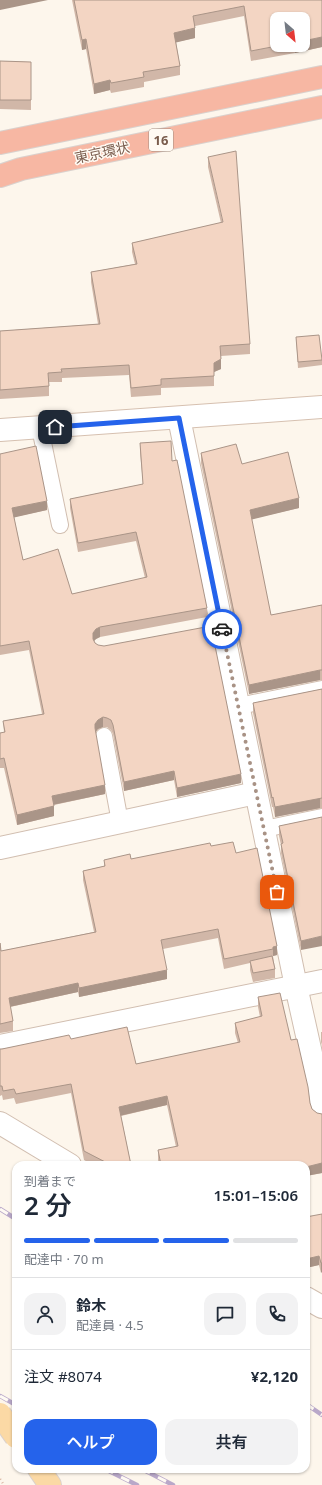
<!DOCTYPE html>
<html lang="ja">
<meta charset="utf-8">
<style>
body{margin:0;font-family:"Noto Sans","Noto Sans JP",sans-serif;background:#f2f2f3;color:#1f2937;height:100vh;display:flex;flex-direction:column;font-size:15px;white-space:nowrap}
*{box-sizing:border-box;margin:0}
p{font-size:13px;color:#747a83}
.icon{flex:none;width:22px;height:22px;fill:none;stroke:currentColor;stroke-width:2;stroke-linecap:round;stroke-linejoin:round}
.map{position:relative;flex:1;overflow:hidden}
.drawer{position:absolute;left:12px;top:1161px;width:298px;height:312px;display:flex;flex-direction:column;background:#fff;border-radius:12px;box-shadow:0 1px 3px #0004}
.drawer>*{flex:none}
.needle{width:26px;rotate:152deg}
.buttons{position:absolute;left:270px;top:12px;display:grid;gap:8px}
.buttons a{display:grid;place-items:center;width:40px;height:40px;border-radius:8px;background:#fff;box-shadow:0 1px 3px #0004;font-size:20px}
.pin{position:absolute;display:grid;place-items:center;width:34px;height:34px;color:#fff;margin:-17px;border-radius:8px;box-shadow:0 2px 6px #0006}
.courier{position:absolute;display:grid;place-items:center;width:40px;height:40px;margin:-20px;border:3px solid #2563eb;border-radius:50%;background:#fff;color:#222;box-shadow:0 1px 5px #0007}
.headline em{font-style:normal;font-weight:600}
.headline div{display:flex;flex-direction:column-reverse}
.headline{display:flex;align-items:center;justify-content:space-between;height:68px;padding:0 12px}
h1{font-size:26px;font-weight:600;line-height:30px}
.bar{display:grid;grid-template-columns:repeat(4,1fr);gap:6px 4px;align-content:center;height:48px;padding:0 12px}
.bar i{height:5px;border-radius:3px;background:#e0e1e3}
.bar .selected{background:#2563eb}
.bar p{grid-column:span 4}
.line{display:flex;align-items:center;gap:10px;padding:0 12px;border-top:1px solid #e0e1e3}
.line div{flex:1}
.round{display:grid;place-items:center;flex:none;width:42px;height:42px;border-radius:12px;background:#f2f2f3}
.cta{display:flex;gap:8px;margin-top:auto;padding:8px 12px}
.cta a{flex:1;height:46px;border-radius:12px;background:#2563eb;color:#fff;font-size:16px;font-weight:600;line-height:46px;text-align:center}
.cta a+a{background:#f2f2f3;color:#1f2937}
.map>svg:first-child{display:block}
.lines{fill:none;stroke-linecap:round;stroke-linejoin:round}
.lane-casing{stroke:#d1beb0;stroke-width:18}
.street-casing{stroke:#d1beb0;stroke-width:24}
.secondary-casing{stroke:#d6c0b0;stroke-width:24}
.primary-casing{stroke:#dad1cd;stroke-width:24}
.highway-casing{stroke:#dad1cd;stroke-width:24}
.path{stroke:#d9b8a5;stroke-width:2.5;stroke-dasharray:1 3;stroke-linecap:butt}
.lane{stroke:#fff;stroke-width:16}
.street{stroke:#fff;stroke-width:22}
.secondary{stroke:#fff;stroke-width:22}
.primary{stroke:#fbd9a5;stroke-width:22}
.highway{stroke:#f7b7a3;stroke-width:22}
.rail-casing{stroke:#b9a8c9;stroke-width:4.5}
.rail{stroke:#fffaf3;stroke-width:3;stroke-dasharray:9;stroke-linecap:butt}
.primary-bridge-casing{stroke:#dad1cd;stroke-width:24;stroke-linecap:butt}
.primary-bridge{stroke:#fbd9a5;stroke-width:22}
.wall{fill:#d1b7a8;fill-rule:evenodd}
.shaded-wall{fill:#aa9588}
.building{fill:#f3d5c3;stroke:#aa9588}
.done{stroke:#a89285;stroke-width:4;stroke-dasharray:0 7.2}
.route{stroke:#2563eb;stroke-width:5}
.labels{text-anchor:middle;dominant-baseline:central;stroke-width:3;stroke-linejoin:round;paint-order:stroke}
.shield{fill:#fffaf3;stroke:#a28b7f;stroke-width:1}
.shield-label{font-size:13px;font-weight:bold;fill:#7a5c4d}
.street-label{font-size:14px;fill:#7a5c4d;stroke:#fffaf3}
</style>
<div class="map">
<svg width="322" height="1485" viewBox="0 0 322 1485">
<rect width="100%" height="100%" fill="#fdf6ec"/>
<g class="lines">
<g class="lane-casing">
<g id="lane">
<path d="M40 428 60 525"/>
<path d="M239 706 322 689"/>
<path d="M104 736 120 822"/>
<path d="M264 829 322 817"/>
</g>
</g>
<g class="street-casing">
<g id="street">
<path d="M179 418 296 986 320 1094 322 1111"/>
<path d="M0 848 256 793"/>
<path d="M0 1046 322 981"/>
<path d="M0 1123 70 1165"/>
<path d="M306 1298 322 1307"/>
</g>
</g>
<g class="secondary-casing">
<path id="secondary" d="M0 430 322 407"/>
</g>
<g class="primary-casing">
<path id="primary" d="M39 1469 50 1485"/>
</g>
<g class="highway-casing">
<g id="highway">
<path d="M0 143 322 77"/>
<path d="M0 176 21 169 322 107"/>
</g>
</g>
<path class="path" d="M0 1479 4 1485"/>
<use href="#lane" class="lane"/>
<use href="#street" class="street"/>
<use href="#secondary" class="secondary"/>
<use href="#primary" class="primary"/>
<use href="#highway" class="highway"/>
<g class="rail-casing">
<g id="rail">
<path d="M0 1209 16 1219"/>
<path d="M0 1396 16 1405"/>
<path d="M306 1404 322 1415"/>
<path d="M0 1415 16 1423"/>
<path d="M105 1469 137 1485"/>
<path d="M142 1469 173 1485"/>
</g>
</g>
<use href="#rail" class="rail"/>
<g class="primary-bridge-casing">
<path id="primary-bridge" d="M0 1414 16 1437"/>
</g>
<use href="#primary-bridge" class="primary-bridge"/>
</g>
<g class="wall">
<path d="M72 0H322V47L295 53 251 61 244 16 195 26V38L176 42 180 66V75L144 82V87L111 93 110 90 94 94 86 49 82 50ZM277 19H303V45H277Z"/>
<path d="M0 61 31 62V110L0 109Z"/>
<path d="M208 157 250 344V354L221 356V369L214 372V386L161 388V395L131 397 129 375 62 378V382H49V396L0 399V331L98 324 91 282V272L135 264 132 252V243L221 223 208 167Z"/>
<path d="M296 337 322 360V365L298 368Z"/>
<path d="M140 443 172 461 207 608V617L100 637 96 639 94 641 95 643 241 783 177 797 174 780 124 791 113 734 111 730 107 727H103L98 729 95 732 105 794 54 805V816L17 825 4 768H0V733L4 732 3 721 42 714 29 650 0 655V454L47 510 14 517 23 560 72 594 145 578 136 541 78 552 70 508V499L143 484 140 452Z"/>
<path d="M201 453 242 464 299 508 251 519 271 615 322 605V680H320L249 694 201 463Z"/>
<path d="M322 689V808L275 817 273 807H272L253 713V703Z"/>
<path d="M322 817 301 950 281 853V845L279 836V826Z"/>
<path d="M211 846 236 853 277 955 273 956 275 969V978L253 982 250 970V963L224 969 218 938 163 949 167 979 79 997 78 992 10 1007 13 1021V1031L0 1033V943L1 951 94 932 83 880V871L104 866V860L131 859Z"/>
<path d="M258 997 291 1040 310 1103 312 1109 317 1113 322 1114V1173L306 1176V1165H159L158 1160V1150L176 1147 167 1105 121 1116 131 1165H93L84 1160 71 1093 16 1104 14 1098 3 1100 2 1095 0 1096V1049L71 1039 136 1064 238 1043 235 1033V1023L260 1017 258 1007Z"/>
<path d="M321 1032H322V1045L321 1042Z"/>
<path d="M322 1214 321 1273 319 1265 306 1268Z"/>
</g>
<g class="shaded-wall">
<path d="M0 0H48L0 10Z"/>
<path d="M195 28V38L174 43V33Z"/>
<path d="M322 37V47L295 53V45H303V41Z"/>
<path d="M86 39V49L82 50V40Z"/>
<path d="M110 80V90L94 94V84Z"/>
<path d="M221 359V369L214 372V363Z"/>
<path d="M299 498V508L250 520V510Z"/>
<path d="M47 501V510L12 518V508Z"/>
<path d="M100 627V637L96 639 93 642V648V633L96 629Z"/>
<path d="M320 670V680L249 694V685Z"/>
<path d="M103 717V727L98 729 95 733V724L98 720Z"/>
<path d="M174 771V780L124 791V782Z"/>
<path d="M241 774V783L177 797V788Z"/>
<path d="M105 785V794L52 805V796Z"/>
<path d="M320 798V808L275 817V807Z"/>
<path d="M54 806V816L17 825V815Z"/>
<path d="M322 936V946L301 950V941Z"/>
<path d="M277 946V955L273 956V947Z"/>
<path d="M167 970V979L79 997V988Z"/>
<path d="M78 983V992L9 1007V998Z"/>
<path d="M167 1096V1105L119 1116V1107Z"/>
<path d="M322 1163V1173L306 1176V1167Z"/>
<path d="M319 1256V1265L306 1268V1259Z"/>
<path d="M321 1263H322V1272L321 1273Z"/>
</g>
<g class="building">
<path d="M74 0H322V37L303 41V19H277V45H282L251 51 244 6 193 16 195 28 174 33 180 66 143 72 144 77 111 83 110 80 94 84 86 39 82 40Z"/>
<path d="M0 61 31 62V100H0Z"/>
<path d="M236 151 250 344 220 346 221 359 214 363V376L161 379V385L131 388 129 365 61 369 62 372 48 373 49 386 0 390V331L100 324 91 272 137 264 132 243 223 222 208 157Z"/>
<path d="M319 335 322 360 298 362 296 337Z"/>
<path d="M171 441 172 461 177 460 207 608 100 627 96 629 93 633V639L95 643 98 645 104 646 211 626 241 774 177 788 174 771 124 782 113 725 111 720 107 718 103 717 98 720 95 724V728L105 785 52 796 54 806 17 815 4 758 0 759V733L5 732 3 721 44 714 29 641 0 646V454L36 446 47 501 12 508 23 560 58 549 72 594 147 577 136 532 78 543 70 499 143 484 140 443Z"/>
<path d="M236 444 242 464 288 452 299 498 250 510 271 615 322 605V670H320L249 685 201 453Z"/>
<path d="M322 689V798L275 807 273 797 272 798 253 703Z"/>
<path d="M322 817V936L301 941 281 844 283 843 279 826Z"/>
<path d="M233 842 236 853 257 848 277 946 273 947V949L224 959 218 929 161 940 167 970 79 988 78 983 9 998 13 1021 0 1024V943L1 951 96 932 83 871 105 866 104 860 130 854 131 859 210 843 211 846Z"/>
<path d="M272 956 275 969 253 973 250 961Z"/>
<path d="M280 993 291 1040 297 1039 308 1087 310 1103 312 1109 317 1113 322 1114V1163L306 1167V1165H161L158 1150 178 1146 167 1096 119 1107 131 1165H111L84 1151 71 1084 16 1094 14 1089 3 1091 2 1086H0V1049H2L69 1035 71 1039 127 1027 136 1064 240 1042 235 1023 262 1016 258 997Z"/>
<path d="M322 1214V1263H321L319 1256 306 1259V1217Z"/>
</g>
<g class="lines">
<path class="done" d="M222 629 277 892"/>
<path class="route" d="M55 427 179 418 222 629"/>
</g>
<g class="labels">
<rect class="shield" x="149" y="129" width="24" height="22" rx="3"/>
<g class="shield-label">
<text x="161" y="140">16</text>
</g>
<g class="street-label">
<text transform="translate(102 152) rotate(-12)">東京環状</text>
</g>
</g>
</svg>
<div class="buttons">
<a><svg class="needle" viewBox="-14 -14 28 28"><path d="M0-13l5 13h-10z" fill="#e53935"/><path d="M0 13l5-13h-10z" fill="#747a83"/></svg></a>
</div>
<div class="pin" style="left:277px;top:892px;background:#ea580c"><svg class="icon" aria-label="bag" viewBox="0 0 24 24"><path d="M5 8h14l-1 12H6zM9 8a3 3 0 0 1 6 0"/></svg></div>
<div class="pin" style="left:55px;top:427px;background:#1f2937"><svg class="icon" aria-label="home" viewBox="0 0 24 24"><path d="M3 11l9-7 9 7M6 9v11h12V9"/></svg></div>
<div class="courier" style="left:222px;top:629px"><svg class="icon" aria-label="car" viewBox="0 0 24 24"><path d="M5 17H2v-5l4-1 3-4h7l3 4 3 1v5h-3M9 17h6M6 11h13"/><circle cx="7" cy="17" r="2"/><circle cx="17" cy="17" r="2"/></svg></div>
<section class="drawer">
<div class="headline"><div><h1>2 分</h1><p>到着まで</p></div><em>15:01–15:06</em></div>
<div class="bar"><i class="selected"></i><i class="selected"></i><i class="selected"></i><i></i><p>配達中 · 70 m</p></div>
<div class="line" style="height:72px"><a class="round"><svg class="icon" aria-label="person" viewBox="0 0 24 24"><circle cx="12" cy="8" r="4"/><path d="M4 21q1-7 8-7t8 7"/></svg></a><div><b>鈴木</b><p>配達員 · 4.5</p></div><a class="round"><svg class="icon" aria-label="chat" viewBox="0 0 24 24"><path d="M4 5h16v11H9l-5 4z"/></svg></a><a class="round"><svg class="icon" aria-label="phone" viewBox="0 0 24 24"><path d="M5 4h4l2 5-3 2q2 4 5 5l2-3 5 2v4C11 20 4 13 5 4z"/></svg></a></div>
<div class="line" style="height:52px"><div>注文 #8074</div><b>¥2,120</b></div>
<div class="cta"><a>ヘルプ</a><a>共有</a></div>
</section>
</div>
